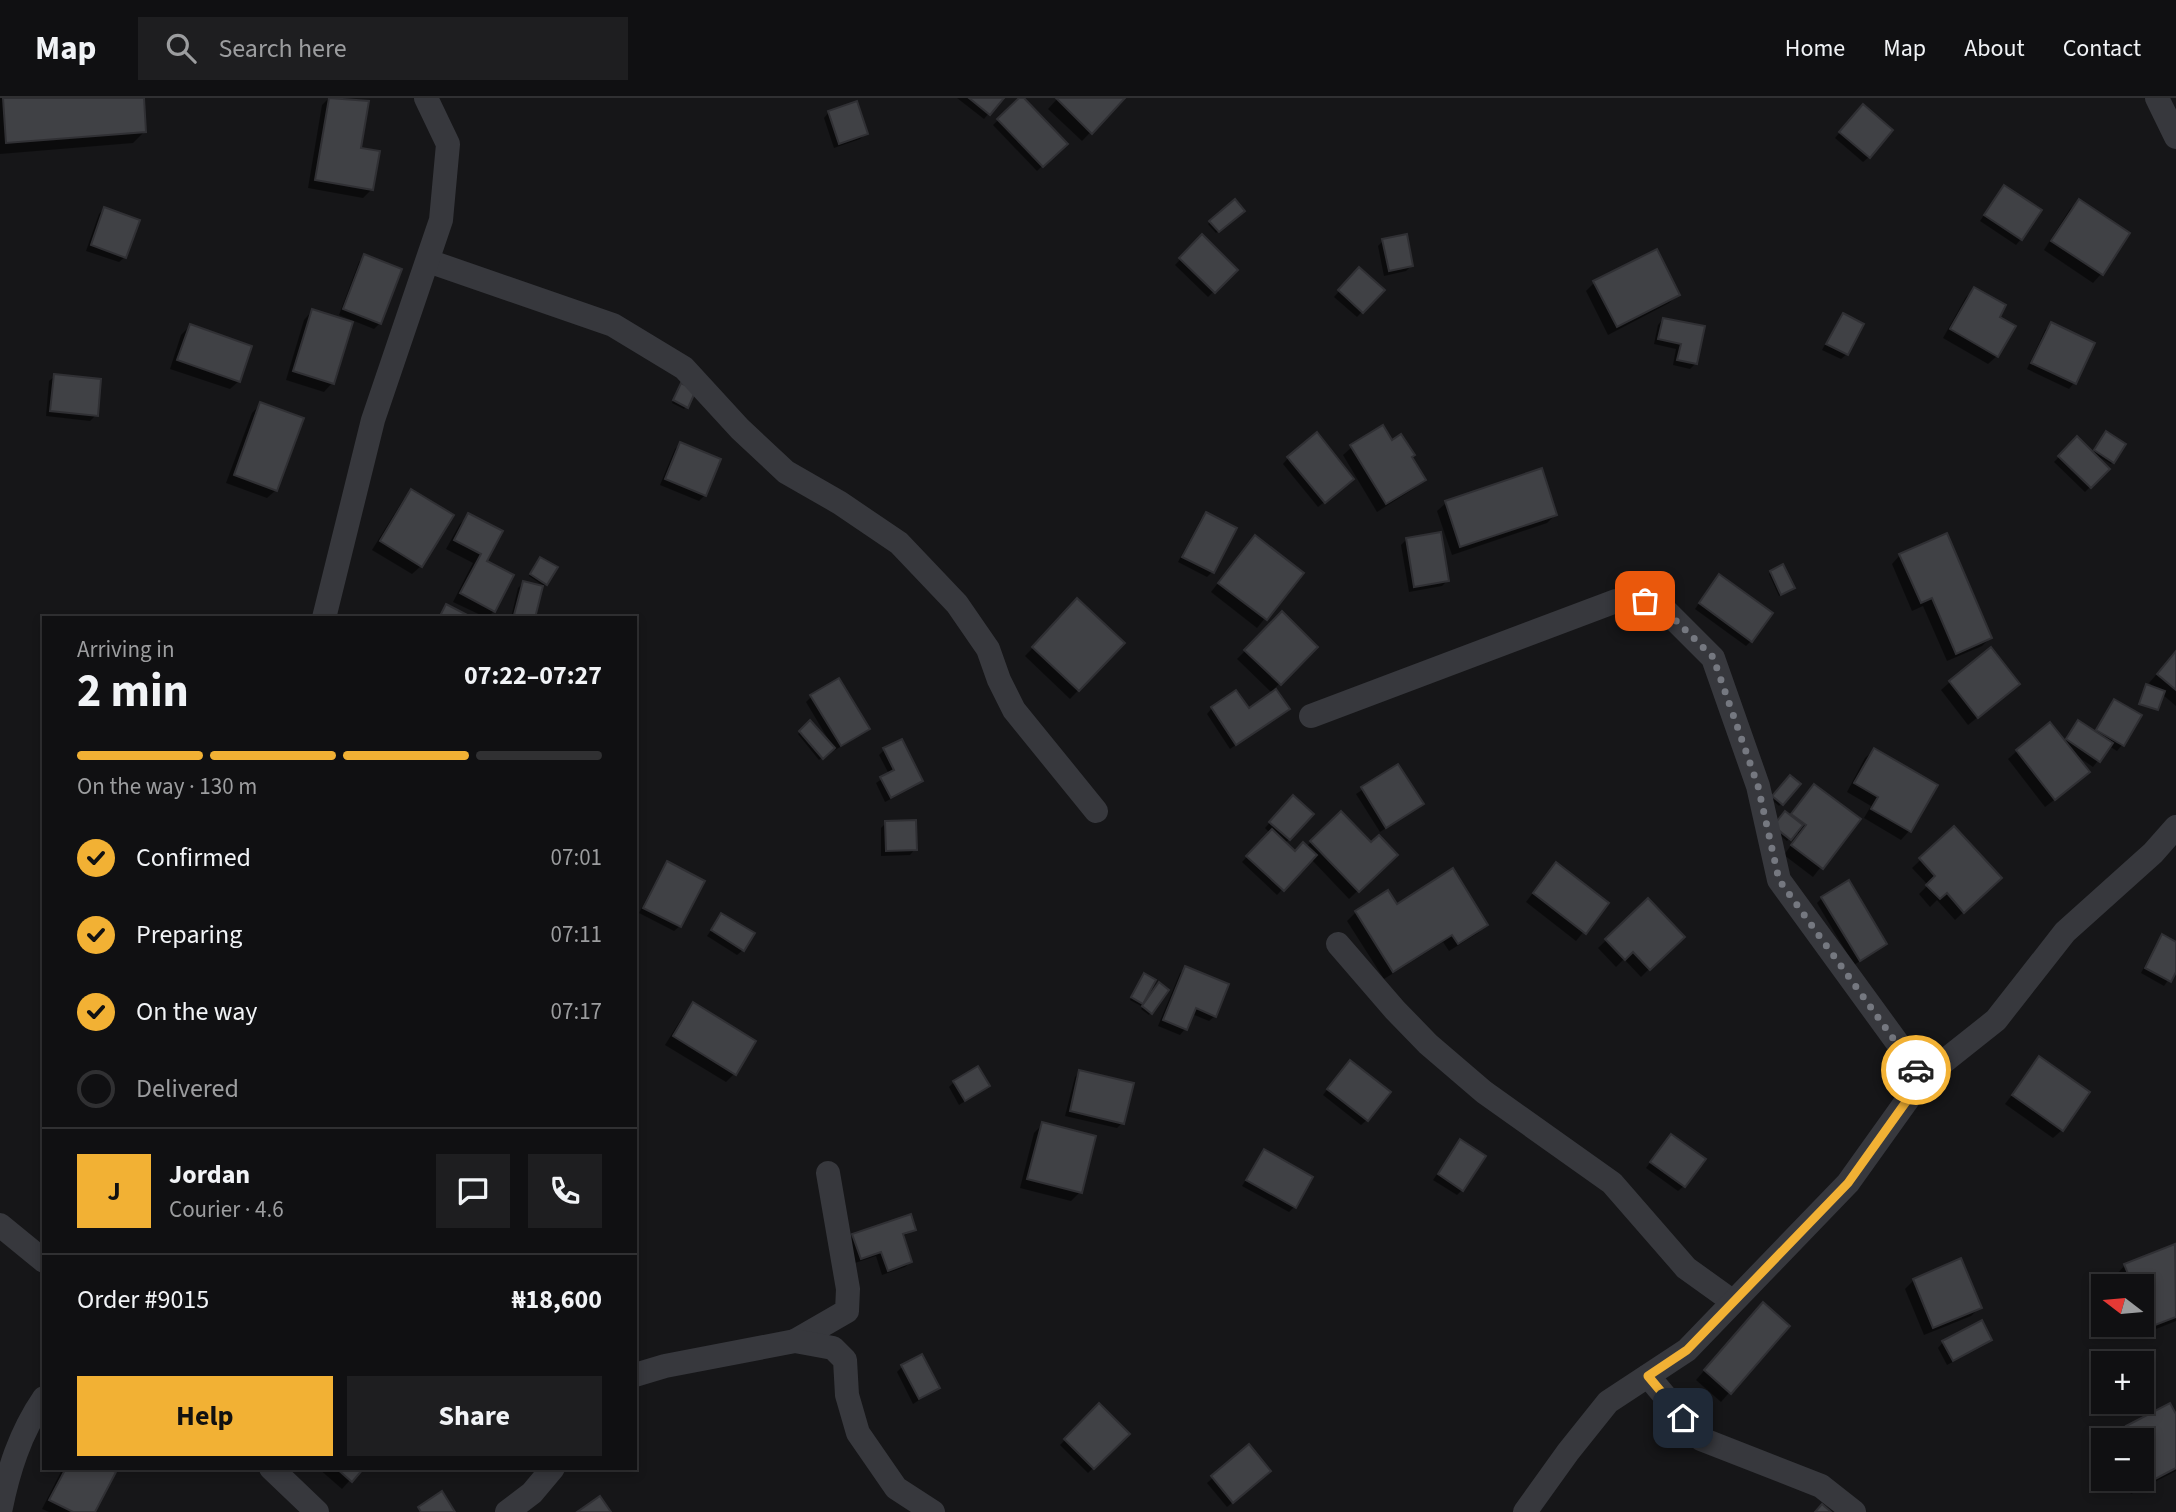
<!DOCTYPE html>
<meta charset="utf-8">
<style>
body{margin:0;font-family:"Source Sans 3",sans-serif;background:#1e1e20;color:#f1f3f6;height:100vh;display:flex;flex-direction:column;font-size:26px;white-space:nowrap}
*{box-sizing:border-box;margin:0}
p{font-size:23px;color:#9c9d9f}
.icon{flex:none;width:38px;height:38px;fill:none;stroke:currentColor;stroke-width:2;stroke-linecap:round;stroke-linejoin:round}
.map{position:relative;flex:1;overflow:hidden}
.drawer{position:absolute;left:42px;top:518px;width:595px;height:854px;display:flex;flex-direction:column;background:#101012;border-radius:0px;box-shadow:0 4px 10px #0003,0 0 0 2px #303032}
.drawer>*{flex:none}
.needle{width:46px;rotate:286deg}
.buttons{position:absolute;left:2091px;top:1176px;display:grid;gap:14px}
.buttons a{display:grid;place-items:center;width:63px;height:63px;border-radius:0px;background:#101012;box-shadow:0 4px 10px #0003,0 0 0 2px #303032;font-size:35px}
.pin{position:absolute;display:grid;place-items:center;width:60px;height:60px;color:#fff;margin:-30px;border-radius:14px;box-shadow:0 4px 10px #0006}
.courier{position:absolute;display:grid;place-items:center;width:70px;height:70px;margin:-35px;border:5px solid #f2b134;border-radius:50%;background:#fff;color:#222;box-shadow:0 2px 9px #0007}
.summary em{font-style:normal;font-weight:700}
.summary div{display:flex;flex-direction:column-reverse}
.summary{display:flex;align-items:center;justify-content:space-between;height:119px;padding:0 35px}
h1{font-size:46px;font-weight:700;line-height:52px}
.bar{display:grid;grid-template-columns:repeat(4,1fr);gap:10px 7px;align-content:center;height:84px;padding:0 35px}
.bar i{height:9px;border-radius:5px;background:#303032}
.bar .selected{background:#f2b134}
.bar p{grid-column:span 4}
.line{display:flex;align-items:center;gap:18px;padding:0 35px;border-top:2px solid #303032}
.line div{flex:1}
.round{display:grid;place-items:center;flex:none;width:74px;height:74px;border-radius:0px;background:#1e1e20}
ol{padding:0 35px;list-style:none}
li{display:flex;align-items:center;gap:21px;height:77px}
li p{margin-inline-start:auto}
li .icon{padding:7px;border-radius:50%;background:#f2b134;color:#111;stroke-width:4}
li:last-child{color:#9c9d9f}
li i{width:38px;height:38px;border:4px solid #303032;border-radius:50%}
.primary-button{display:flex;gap:14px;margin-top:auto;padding:14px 35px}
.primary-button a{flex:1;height:80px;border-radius:0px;background:#f2b134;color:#111;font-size:28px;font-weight:700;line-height:80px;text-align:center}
.primary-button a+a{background:#1e1e20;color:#f1f3f6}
header{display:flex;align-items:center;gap:42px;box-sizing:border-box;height:98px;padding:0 35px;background:#101012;border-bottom:2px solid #303032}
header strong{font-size:33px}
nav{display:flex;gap:38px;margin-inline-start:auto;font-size:24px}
.search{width:490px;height:63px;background:#1e1e20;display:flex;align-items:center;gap:18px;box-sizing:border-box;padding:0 24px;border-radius:0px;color:#9c9d9f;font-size:26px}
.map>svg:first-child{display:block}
.shadow{fill:#0007}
.building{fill:#404145;stroke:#303034;stroke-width:2}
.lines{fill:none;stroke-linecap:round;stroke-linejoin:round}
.minor{stroke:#37383d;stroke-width:24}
.done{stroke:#757880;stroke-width:7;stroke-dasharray:0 12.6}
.route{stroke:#f2b134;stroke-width:9}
</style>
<header>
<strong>Map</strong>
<div class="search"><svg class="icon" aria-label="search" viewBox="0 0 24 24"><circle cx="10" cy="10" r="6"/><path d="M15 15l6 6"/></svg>Search here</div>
<nav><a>Home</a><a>Map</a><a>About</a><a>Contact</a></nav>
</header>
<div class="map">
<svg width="2176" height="1414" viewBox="0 0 2176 1414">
<rect width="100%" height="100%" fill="#161618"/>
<g class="shadow">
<path d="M0 0H142L144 34 133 45 0 56Z"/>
<path d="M329 0 367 5 359 52 372 91 363 100 308 90 322 7Z"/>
<path d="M957 0H1001L984 21Z"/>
<path d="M1021 0 1065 46 1037 73 993 27Z"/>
<path d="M1058 0H1123L1082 43 1048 11Z"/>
<path d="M1858 13 1869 59 1863 64 1835 40Z"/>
<path d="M829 14 866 35 860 41 834 50 824 20Z"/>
<path d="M1999 95 2021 141 2016 147 1980 123Z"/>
<path d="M1235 103 1242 113 1216 135 1208 126Z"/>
<path d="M2079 103 2128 136 2101 176 2093 185 2044 152 2070 111Z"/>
<path d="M104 111 125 159 119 164 86 153 99 116Z"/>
<path d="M1202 139 1235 172 1208 199 1175 167Z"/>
<path d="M1383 143 1411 168 1406 173 1384 178 1378 148Z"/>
<path d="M365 158 380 225 374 231 339 217 359 164Z"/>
<path d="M1359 171 1382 192 1357 219 1334 199Z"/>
<path d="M1594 185 1678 197 1669 205 1608 237 1586 193Z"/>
<path d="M1975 191 1997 219V258L1988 266 1943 240 1966 199Z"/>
<path d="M312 213 332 285 324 294 286 282 304 222Z"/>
<path d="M1843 217 1847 256 1841 261 1822 252 1838 223Z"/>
<path d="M1663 221 1696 265 1690 271 1673 267 1676 251 1654 246 1658 227Z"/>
<path d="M2051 226 2093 246 2074 285 2069 291 2027 271 2045 232Z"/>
<path d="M190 228 239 283 230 291 170 271 181 237Z"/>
<path d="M55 278 96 317 90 323 46 318 49 283Z"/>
<path d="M679 289 686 309 684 311 672 305Z"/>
<path d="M261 306 276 392 267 400 226 385 252 315Z"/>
<path d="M2104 337 2113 364 2111 366 2096 357 2108 371 2085 394 2054 364 2077 341 2092 356Z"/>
<path d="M680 346 705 397 699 403 660 387 675 351Z"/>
<path d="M1352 349 1410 360 1423 382 1415 390 1377 414 1343 357Z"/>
<path d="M1288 360 1347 386 1318 409 1283 366Z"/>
<path d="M411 393 421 468 412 476 372 452 403 402Z"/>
<path d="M1446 405 1555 417 1547 425 1452 457 1437 413Z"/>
<path d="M1206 416 1212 474 1207 479 1178 464 1201 421Z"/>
<path d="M469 417 485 464 494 513 487 520 453 504 473 465 446 451 460 426Z"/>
<path d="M1407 441 1447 483 1442 488 1409 494 1401 447Z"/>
<path d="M1247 448 1301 475 1257 530 1211 494Z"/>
<path d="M1900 457 1990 540 1982 548 1947 563 1923 508 1912 513 1892 466Z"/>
<path d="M538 463 546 485 544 488 529 478Z"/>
<path d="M1771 474 1791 492 1779 498 1769 476Z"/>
<path d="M1714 484 1751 543 1746 548 1695 511Z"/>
<path d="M523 485 534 520H511L518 490Z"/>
<path d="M1078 503 1122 546 1070 601 1025 558Z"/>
<path d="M1282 516 1316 549 1274 591 1288 611 1230 651 1207 616 1212 610 1248 612 1273 596 1237 561Z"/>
<path d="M2176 554V608L2162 596 2140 605 2146 588 2156 591 2149 585Z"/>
<path d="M1950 584 2009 594 1968 627 1941 592Z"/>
<path d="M811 599 862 636 835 652 833 649 819 662 798 636 810 625 831 646 806 604Z"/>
<path d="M2114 603 2139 617 2122 647 2117 653 2109 648 2093 669 2074 656 2079 683 2045 709 2008 661 2017 653 2064 644 2073 630 2094 634Z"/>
<path d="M884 652 921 683 916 688 885 704 876 685 889 676 879 657Z"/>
<path d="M1874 652 1935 687 1909 733 1901 742 1864 720 1871 708 1847 694 1865 660Z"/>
<path d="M1398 668 1422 706 1380 734 1356 696Z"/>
<path d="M1790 679 1798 686 1779 708 1771 701Z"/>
<path d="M1814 688 1858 721 1813 779 1784 757 1799 736 1795 734 1787 743 1772 731 1789 718Z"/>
<path d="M1287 705 1289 741 1285 746 1295 755 1306 749 1341 715 1371 747 1395 757 1349 801 1311 761 1277 797 1242 764 1270 735 1265 730Z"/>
<path d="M886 725 915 751 910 757 881 758V730Z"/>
<path d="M1954 730 1991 788 1955 822 1937 802 1930 809 1919 796 1928 787 1912 770Z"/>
<path d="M667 765 680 828 674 833 639 815 662 771Z"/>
<path d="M1548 775 1607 805 1576 843 1526 804Z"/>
<path d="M1822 800 1885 846 1854 867 1817 805Z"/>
<path d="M1648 802 1682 838 1641 879 1624 861 1616 869 1598 850Z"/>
<path d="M1396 809 1486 827 1478 835 1449 853 1443 844 1384 881 1347 823 1356 814Z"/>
<path d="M722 817 743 852 737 857 707 838Z"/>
<path d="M2162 839 2176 846V871L2164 888 2141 875 2157 844Z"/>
<path d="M1185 870 1215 918 1209 923 1192 916 1185 931 1180 937 1158 928 1180 875Z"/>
<path d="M1142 880V905L1151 914 1149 917 1141 911 1143 909 1130 902Z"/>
<path d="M693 906 734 976 726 984 665 947 685 915Z"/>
<path d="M2040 961 2062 1032 2053 1040 2005 1006Z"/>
<path d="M1344 970 1367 1022 1361 1027 1323 997Z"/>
<path d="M1080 974 1122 1025 1117 1030 1065 1018 1075 979Z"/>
<path d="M954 984 988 988 959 1007 949 989Z"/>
<path d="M1043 1026 1080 1094 1071 1103 1020 1090 1034 1035Z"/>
<path d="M1460 1043 1462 1092 1457 1097 1433 1082Z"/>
<path d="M1666 1043 1684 1088 1678 1093 1646 1070Z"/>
<path d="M1264 1053 1294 1109 1289 1114 1242 1088Z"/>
<path d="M914 1132 902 1139 910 1164 905 1169 882 1177 876 1158 855 1165 848 1143 853 1138Z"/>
<path d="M2174 1148 2176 1223 2141 1237 2137 1227H2142V1188H2122L2117 1176 2125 1167Z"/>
<path d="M1914 1182 1980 1209 1971 1218 1924 1237 1905 1191Z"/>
<path d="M1754 1215 1787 1228 1721 1304 1696 1282Z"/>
<path d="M1990 1242 1985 1247 1947 1267 1938 1250 1943 1244Z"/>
<path d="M902 1269 938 1290 913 1306 897 1274Z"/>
<path d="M1099 1307 1128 1336 1088 1375 1060 1347Z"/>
<path d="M2176 1320V1373L2131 1396 2124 1381H2142V1342H2121L2119 1338 2127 1329Z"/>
<path d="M1249 1348 1263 1378 1227 1409 1207 1385Z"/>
<path d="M63 1370H104L93 1414H49L42 1411Z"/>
<path d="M318 1370H361L342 1391Z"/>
</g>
<g class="building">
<path d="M3 0H144L146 34 6 45Z"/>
<path d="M329 0 369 3 361 50 380 53 373 92 315 82Z"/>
<path d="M969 0H1004L990 17Z"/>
<path d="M1019 0H1024L1068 46 1043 69 997 21Z"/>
<path d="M1056 0H1125L1092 36Z"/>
<path d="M857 3 868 36 839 46 828 13Z"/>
<path d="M1863 6 1893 32 1870 60 1839 34Z"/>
<path d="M2004 87 2042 112 2022 142 1984 117Z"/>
<path d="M1235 101 1245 113 1219 134 1209 123Z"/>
<path d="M2079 101 2130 135 2103 177 2051 143Z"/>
<path d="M104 109 140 122 126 160 91 147Z"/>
<path d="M1202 136 1238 172 1215 195 1179 160Z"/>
<path d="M1407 136 1413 168 1389 173 1382 141Z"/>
<path d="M1657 151 1680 197 1617 229 1593 183Z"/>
<path d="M364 156 402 171 381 226 343 211Z"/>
<path d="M1359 169 1385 192 1363 215 1338 192Z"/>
<path d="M1974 189 2006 207 2000 219 2016 228 1998 259 1950 231Z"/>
<path d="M312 211 353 224 334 286 293 273Z"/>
<path d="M1843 215 1864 226 1848 257 1826 246Z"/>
<path d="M1663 220 1705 228 1697 266 1677 262 1681 246 1658 241Z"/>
<path d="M2051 224 2095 245 2076 286 2031 265Z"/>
<path d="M190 226 252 248 240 284 177 262Z"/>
<path d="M54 276 101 281 98 318 50 313Z"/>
<path d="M681 285 696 292 688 310 673 302Z"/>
<path d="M260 304 304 320 277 393 234 377Z"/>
<path d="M1383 327 1392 342 1401 336 1415 357 1412 359 1426 382 1386 406 1350 347Z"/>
<path d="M2106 333 2126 346 2114 365 2094 352Z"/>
<path d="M1317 334 1354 381 1325 405 1287 359Z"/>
<path d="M2077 338 2110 371 2091 390 2058 358Z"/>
<path d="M680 344 721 361 706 398 665 381Z"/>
<path d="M1542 370 1557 417 1460 449 1445 403Z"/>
<path d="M411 391 454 417 422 469 380 443Z"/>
<path d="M1206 414 1237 430 1214 475 1182 459Z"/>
<path d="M468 415 503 433 487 463 514 477 495 514 460 495 481 456 454 442Z"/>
<path d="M1441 434 1449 483 1414 489 1406 440Z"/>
<path d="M1947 435 1992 540 1956 556 1932 500 1921 505 1899 456Z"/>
<path d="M1255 437 1304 475 1267 522 1218 485Z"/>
<path d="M540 459 558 469 547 487 530 476Z"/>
<path d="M1783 466 1795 490 1781 497 1770 473Z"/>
<path d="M1719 476 1773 515 1752 544 1699 505Z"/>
<path d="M523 483 543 488 535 520 514 517Z"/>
<path d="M1077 500 1125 545 1079 593 1032 549Z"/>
<path d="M446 506 473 520H439Z"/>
<path d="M1282 513 1318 549 1281 587 1244 552Z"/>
<path d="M1991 549 2020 586 1978 620 1949 583Z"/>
<path d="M2176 553V592L2157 576Z"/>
<path d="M839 580 870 631 841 648 810 597Z"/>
<path d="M2146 586 2165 593 2158 612 2139 606Z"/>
<path d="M1276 591 1290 611 1236 647 1211 609 1236 592 1249 610Z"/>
<path d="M2114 601 2142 617 2124 648 2096 632Z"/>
<path d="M810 622 835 650 823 661 799 633Z"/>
<path d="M2078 622 2113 645 2100 664 2066 641Z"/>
<path d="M2050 624 2090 674 2055 702 2016 652Z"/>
<path d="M902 641 923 683 891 700 880 679 894 672 883 650Z"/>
<path d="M1874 650 1938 687 1911 734 1871 711 1878 699 1854 685Z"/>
<path d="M1398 666 1424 706 1386 730 1361 689Z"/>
<path d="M1790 677 1801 686 1783 707 1772 698Z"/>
<path d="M1814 686 1861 721 1823 771 1791 747 1806 727 1791 716Z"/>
<path d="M1293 697 1314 716 1290 742 1269 724Z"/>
<path d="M1341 713 1371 744 1379 737 1398 757 1359 794 1310 743Z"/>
<path d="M1785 713 1803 727 1791 742 1773 728Z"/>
<path d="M916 722 917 752 886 753 885 723Z"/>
<path d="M1954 728 2002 780 1964 815 1947 795 1940 801 1926 787 1935 778 1919 760Z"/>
<path d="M1272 731 1295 753 1303 744 1317 757 1284 793 1246 758Z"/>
<path d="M667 763 705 783 681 829 643 810Z"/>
<path d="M1556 764 1609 805 1586 836 1533 795Z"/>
<path d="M1453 770 1488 827 1458 846 1452 837 1393 874 1355 813 1388 792 1397 806Z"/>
<path d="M1849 782 1887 846 1860 863 1821 799Z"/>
<path d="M1648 800 1685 839 1650 872 1633 854 1625 862 1605 841Z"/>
<path d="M721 815 755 835 744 853 711 832Z"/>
<path d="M2162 836 2176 844V874L2171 884 2145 870Z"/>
<path d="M1185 868 1229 886 1216 919 1196 910 1187 932 1163 922Z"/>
<path d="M1144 875 1156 882 1143 906 1131 899Z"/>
<path d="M1159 884 1169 892 1152 916 1142 908Z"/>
<path d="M693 904 756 943 736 977 673 938Z"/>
<path d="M2039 958 2090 994 2063 1033 2012 997Z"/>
<path d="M1350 962 1391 994 1368 1023 1327 991Z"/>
<path d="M978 968 990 988 965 1003 953 983Z"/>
<path d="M1079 972 1134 985 1124 1026 1070 1013Z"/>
<path d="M1042 1024 1096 1038 1082 1095 1027 1081Z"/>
<path d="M1671 1036 1706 1061 1685 1089 1650 1064Z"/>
<path d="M1460 1041 1486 1058 1463 1093 1438 1076Z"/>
<path d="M1264 1051 1313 1079 1296 1110 1246 1082Z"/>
<path d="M911 1116 916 1132 903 1136 912 1164 888 1173 881 1154 861 1161 852 1136Z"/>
<path d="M2175 1146 2176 1219 2150 1229 2142 1210V1188H2133L2124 1166Z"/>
<path d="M1961 1160 1982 1210 1933 1230 1913 1181Z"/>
<path d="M1763 1204 1790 1228 1731 1296 1704 1272Z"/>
<path d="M1982 1222 1992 1242 1953 1263 1942 1243Z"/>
<path d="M922 1256 940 1290 919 1301 901 1267Z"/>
<path d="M1099 1305 1130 1336 1094 1371 1064 1341Z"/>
<path d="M2170 1305 2176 1316V1370L2140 1389 2136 1381H2142V1342H2134L2126 1328Z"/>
<path d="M1249 1346 1271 1373 1233 1405 1211 1378Z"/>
<path d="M66 1370H108L116 1374 95 1414H73L49 1402Z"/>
<path d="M336 1370H364L352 1384Z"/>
<path d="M442 1393 455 1414H421L418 1409Z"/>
<path d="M600 1398 611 1414H577Z"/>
<path d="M1822 1406 1831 1414H1815Z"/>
</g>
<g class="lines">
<g class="minor">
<path d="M2157 0 2176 39"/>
<path d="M428 163 613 227 684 270 740 331 786 374 840 405 899 445 957 506 988 551 999 582 1014 612 1096 713"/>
<path d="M324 520 373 322 441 122 448 46 426 0"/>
<path d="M1311 618 1616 503H1645L1663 510 1713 560 1758 688 1779 782 1923 980"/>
<path d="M1338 846 1395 912 1428 946 1484 994 1612 1085 1686 1170 1732 1203"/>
<path d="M0 1127 44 1163"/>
<path d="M795 1243 847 1213 848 1191 828 1075"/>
<path d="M635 1277 665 1268 795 1243 833 1250 845 1262 847 1297 858 1335 896 1390 933 1414"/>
<path d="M1648 1278 1701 1341 1821 1388 1854 1414"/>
<path d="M271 1370 317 1414"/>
<path d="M0 1414C8 1373 20 1335 44 1300"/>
<path d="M507 1414 532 1395 553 1370"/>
<path d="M1525 1414 1568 1354 1608 1304 1687 1252 1848 1085 1923 980 1996 922 2065 834 2153 755 2176 729"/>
</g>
</g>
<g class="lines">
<path class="done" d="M1645 503 1663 510 1713 559 1758 688 1779 782 1916 972"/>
<path class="route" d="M1683 1320 1648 1278 1687 1252 1848 1085 1923 980 1916 972"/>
</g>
</svg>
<div class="buttons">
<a><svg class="needle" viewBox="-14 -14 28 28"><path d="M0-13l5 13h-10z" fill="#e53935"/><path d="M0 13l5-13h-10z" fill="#9c9d9f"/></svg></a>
<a>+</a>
<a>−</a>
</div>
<div class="pin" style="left:1645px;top:503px;background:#ea580c"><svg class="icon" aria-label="bag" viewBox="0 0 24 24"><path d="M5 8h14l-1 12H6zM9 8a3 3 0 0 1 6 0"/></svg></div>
<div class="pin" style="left:1683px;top:1320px;background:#1f2937"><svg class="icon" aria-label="home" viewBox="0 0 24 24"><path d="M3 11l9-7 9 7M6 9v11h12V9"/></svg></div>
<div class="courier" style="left:1916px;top:972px"><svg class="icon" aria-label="car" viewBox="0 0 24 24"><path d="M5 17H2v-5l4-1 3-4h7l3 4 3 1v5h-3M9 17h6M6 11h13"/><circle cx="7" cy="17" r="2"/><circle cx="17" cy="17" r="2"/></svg></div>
<section class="drawer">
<div class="summary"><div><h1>2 min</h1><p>Arriving in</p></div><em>07:22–07:27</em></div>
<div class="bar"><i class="selected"></i><i class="selected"></i><i class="selected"></i><i></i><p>On the way · 130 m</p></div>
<ol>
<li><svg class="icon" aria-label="check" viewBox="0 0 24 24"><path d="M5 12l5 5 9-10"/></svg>Confirmed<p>07:01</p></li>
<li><svg class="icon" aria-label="check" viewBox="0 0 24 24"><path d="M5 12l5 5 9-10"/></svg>Preparing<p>07:11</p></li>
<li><svg class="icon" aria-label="check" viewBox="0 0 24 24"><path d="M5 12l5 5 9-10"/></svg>On the way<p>07:17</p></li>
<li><i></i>Delivered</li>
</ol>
<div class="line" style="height:126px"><b class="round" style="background:#f2b134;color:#111">J</b><div><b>Jordan</b><p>Courier · 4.6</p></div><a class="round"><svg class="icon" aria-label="chat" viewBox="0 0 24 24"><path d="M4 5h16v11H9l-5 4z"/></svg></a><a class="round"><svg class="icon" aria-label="phone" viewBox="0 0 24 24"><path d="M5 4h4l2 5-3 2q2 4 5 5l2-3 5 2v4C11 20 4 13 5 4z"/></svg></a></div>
<div class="line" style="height:91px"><div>Order #9015</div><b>₦18,600</b></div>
<div class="primary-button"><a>Help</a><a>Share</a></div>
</section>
</div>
